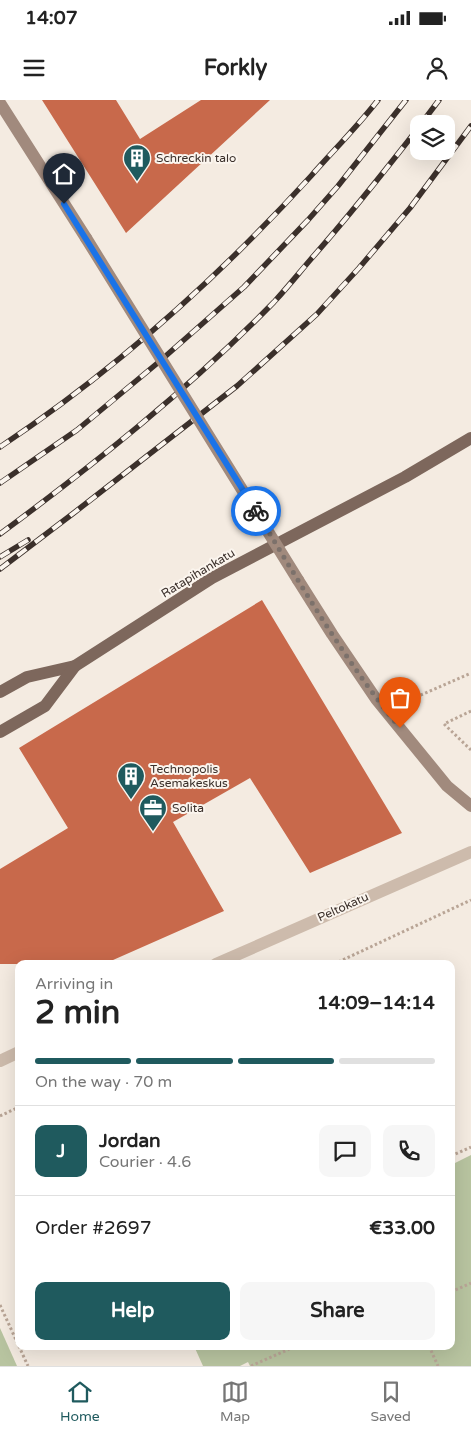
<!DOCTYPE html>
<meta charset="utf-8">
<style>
body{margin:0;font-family:"Varela Round",sans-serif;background:#f6f6f6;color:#222;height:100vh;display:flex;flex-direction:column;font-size:19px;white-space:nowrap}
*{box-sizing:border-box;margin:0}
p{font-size:16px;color:#767676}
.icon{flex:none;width:28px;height:28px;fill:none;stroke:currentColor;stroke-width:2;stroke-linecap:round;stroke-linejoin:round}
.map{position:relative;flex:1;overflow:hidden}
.side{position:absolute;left:15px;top:860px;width:440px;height:390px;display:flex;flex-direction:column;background:#fff;border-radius:10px;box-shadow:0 5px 20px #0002}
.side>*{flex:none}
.controls{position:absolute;left:410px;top:15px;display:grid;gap:10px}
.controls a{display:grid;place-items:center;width:45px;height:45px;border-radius:10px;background:#fff;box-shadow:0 5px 20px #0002;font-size:25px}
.pin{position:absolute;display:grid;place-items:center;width:42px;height:42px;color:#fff;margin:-51px -21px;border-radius:50% 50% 50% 0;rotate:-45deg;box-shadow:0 0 5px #0007}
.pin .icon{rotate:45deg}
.courier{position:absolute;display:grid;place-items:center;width:50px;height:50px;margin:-25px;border:4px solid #1a73e8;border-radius:50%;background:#fff;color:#222;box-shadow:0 1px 6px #0007}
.headline em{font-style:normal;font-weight:700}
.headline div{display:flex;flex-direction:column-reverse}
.headline{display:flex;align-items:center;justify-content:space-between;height:85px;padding:0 20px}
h1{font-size:32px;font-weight:700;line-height:38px}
.bar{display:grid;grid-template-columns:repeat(4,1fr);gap:8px 5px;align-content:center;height:60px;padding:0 20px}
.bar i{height:6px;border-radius:4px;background:#e0e0e0}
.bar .current{background:#1f5a5e}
.bar p{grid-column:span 4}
.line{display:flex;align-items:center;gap:12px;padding:0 20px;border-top:1px solid #e0e0e0}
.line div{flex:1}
.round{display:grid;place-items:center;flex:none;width:52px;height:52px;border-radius:10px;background:#f6f6f6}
.action{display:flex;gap:10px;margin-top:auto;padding:10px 20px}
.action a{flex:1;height:58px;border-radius:10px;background:#1f5a5e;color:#fff;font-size:20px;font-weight:700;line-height:58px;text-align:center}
.action a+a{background:#f6f6f6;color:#222}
.status{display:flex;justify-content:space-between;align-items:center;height:35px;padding:0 25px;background:#fff;direction:ltr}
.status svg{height:14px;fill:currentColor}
header{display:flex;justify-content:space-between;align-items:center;height:65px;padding:0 20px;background:#fff;font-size:22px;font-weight:700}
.dock{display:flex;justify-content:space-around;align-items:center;height:70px;border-top:1px solid #e0e0e0;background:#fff;font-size:14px;color:#767676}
.dock a{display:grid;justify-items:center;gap:2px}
.dock .current{color:#1f5a5e}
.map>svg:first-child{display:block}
.green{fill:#b8c4a0}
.building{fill:#c8694b}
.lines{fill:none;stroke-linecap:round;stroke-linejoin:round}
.path{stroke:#b9a596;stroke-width:3;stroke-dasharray:2.5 2.5;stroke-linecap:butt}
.street{stroke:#cdbbac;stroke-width:12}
.secondary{stroke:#a18a7d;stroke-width:12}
.primary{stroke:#7d675c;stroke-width:12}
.rail-casing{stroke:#3b302b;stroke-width:5.5}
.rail{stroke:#fbf5ee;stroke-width:4;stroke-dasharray:11;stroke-linecap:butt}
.secondary-bridge{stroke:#a18a7d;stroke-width:12}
.done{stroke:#7c716b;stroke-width:5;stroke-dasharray:0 9}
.route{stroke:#1a73e8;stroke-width:6}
.labels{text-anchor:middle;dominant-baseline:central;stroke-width:4;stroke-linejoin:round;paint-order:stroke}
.poi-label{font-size:12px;fill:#3b302b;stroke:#fbf5ee;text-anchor:start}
.street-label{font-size:12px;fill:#3b302b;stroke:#fbf5ee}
</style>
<div class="status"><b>14:07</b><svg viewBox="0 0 49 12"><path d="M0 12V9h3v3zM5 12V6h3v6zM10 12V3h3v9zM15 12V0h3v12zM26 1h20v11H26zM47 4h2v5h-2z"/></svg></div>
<header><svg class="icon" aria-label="menu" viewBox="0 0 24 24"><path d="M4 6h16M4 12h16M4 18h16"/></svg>Forkly<svg class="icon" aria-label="person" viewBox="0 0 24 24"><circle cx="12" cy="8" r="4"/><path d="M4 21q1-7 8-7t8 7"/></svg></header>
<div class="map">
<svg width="471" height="1266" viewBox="0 0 471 1266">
<rect width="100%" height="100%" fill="#f4ebe1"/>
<g class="green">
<path d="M471 1055V1266H250L248 1262 240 1266H203L194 1246H451V1065Z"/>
<path d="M0 1228 17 1266H0Z"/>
</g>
<g class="building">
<path d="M42 0H116L140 39 201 0H270L126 133Z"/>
<path d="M262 500 402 733 310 773 250 678 173 722 224 811 104 864H0V769L68 728 19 648Z"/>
</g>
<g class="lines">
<g class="path">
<path d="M416 597 471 573"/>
<path d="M471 611 444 624 471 650"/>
<path d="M334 864 471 800"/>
<path d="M0 1016 19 1007"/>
<path d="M451 1056 471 1047"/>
<path d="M451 1192 471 1183"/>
<path d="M0 1205 28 1266"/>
<path d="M429 1246 438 1266"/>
<path d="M251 1266 296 1246"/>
</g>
<g class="street">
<path d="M216 864 471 752"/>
<path d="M0 961 19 952"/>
</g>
<g class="secondary">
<path d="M0 3 86 138"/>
<path d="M298 480 332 534 376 599 447 686 471 706"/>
</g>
<g class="primary">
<path d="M0 592 27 577 75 566 212 478 405 377 471 338"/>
<path d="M0 632 45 606 75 566"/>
</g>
<g class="rail-casing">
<g id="rail">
<path d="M421 24 439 0"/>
<path d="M0 347C114 271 218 178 311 76 333 51 357 27 378 0"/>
<path d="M0 383 77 330 160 261 244 187 308 120 338 86 406 0"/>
<path d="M0 434C96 363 190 288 274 202 287 188 299 173 311 159 349 116 384 72 419 27"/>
<path d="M0 457 28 440"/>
<path d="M0 469 75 412 237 286 317 214 359 168 410 108 471 26"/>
</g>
</g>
<use href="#rail" class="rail"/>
<path class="secondary-bridge" d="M86 138 298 480"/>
</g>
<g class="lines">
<path class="done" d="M256 411C301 485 345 561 400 628"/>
<path class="route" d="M64 104 256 411"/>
</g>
<defs>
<g id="building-pin" transform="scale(1.4375)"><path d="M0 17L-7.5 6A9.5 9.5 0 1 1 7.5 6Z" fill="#1f5a5e" stroke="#fbf5ee"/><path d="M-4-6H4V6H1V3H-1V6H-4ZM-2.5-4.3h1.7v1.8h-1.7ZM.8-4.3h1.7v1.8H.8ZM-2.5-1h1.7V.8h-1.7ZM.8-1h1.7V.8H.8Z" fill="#fff"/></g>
<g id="office-pin" transform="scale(1.4375)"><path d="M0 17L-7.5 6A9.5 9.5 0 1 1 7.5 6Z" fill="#1f5a5e" stroke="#fbf5ee"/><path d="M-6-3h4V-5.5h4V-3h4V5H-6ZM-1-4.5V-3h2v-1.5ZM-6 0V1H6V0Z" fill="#fff"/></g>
</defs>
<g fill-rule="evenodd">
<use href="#building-pin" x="137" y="58"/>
<use href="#building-pin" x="131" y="676"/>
<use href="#office-pin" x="153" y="708"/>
</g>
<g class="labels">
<g class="poi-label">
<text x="156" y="58">Schreckin talo</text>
<text x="150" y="669">Technopolis<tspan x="150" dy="14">Asemakeskus</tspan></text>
<text x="172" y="708">Solita</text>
</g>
<g class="street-label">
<text transform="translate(198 473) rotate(-31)">Ratapihankatu</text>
<text transform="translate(343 807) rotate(-24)">Peltokatu</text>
</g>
</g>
</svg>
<div class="controls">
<a><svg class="icon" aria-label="layers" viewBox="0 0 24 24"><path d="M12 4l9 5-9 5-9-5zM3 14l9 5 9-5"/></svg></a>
</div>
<div class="pin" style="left:400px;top:628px;background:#ea580c"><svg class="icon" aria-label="bag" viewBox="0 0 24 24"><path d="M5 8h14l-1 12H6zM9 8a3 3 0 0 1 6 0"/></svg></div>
<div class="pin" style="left:64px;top:104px;background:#1f2937"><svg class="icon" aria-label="home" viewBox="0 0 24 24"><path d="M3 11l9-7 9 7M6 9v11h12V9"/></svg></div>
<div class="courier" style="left:256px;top:411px"><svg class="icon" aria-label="bike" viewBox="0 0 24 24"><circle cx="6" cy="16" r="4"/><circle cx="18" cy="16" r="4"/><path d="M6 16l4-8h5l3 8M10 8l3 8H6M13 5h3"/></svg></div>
<section class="side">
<div class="headline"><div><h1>2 min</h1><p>Arriving in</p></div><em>14:09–14:14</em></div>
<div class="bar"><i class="current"></i><i class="current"></i><i class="current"></i><i></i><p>On the way · 70 m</p></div>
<div class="line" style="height:90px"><b class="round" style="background:#1f5a5e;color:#fff">J</b><div><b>Jordan</b><p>Courier · 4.6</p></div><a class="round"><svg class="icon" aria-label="chat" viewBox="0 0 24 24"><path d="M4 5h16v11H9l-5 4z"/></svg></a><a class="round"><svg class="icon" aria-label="phone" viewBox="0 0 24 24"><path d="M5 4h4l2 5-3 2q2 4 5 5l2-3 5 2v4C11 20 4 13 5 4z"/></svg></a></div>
<div class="line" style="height:65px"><div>Order #2697</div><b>€33.00</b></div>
<div class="action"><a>Help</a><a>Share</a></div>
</section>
</div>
<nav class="dock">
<a class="current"><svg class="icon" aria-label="home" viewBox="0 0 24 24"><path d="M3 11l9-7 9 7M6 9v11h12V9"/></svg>Home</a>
<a><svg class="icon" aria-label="map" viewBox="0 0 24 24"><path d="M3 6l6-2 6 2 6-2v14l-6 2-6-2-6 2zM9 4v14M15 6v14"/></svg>Map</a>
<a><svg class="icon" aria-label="saved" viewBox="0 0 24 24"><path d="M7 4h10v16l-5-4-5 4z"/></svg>Saved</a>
</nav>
